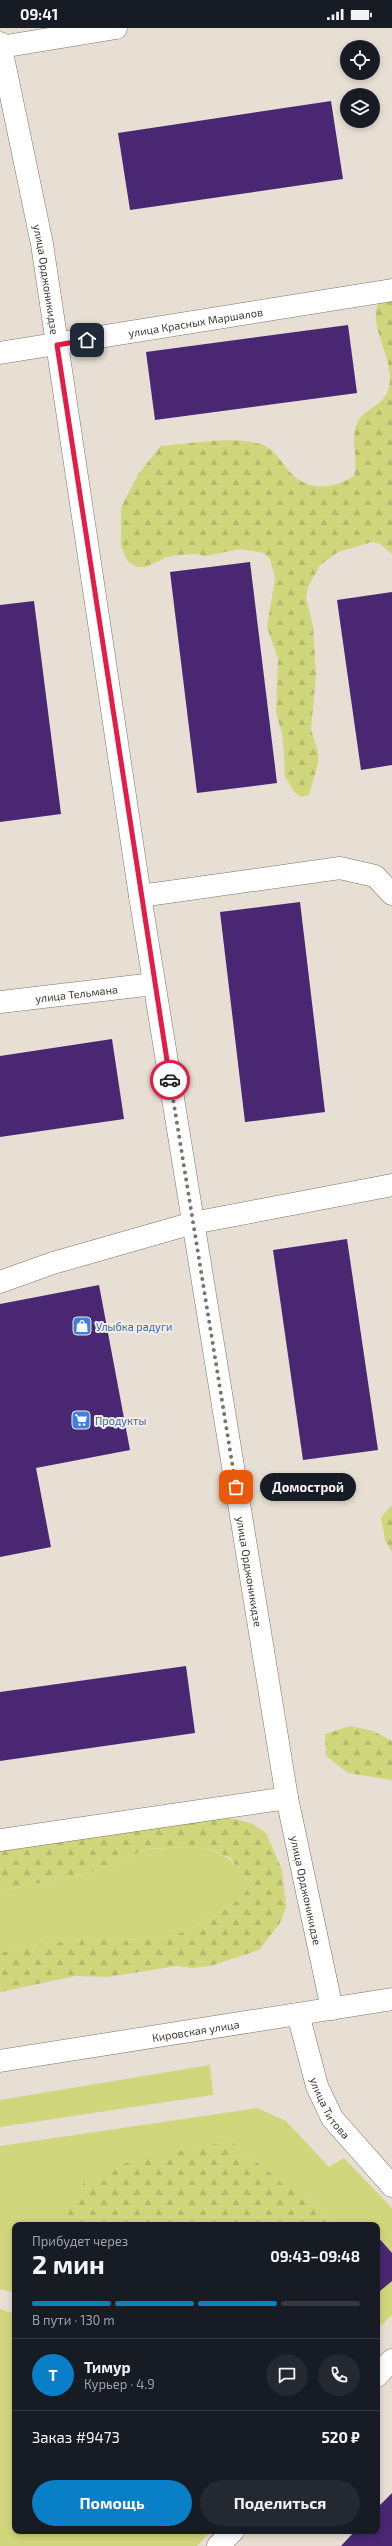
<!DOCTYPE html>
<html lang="ru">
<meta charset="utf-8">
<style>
body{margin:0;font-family:"Exo 2",sans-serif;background:#242831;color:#f1f3f6;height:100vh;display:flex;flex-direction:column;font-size:15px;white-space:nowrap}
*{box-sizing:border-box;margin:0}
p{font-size:13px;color:#9ea1a6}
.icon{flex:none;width:22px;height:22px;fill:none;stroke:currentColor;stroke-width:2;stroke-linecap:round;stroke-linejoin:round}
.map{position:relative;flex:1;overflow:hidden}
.sheet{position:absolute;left:12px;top:2194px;width:368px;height:312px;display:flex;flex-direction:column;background:#171b24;border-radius:8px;box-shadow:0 2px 6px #0003}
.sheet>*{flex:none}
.tools{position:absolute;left:340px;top:12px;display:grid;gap:8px}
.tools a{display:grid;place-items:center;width:40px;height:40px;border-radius:50%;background:#171b24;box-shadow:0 2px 6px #0003;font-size:20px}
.pin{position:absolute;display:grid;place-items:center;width:34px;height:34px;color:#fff;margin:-17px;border-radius:8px;box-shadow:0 2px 6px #0006}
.courier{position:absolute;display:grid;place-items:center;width:40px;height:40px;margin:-20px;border:3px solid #e11d48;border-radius:50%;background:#fff;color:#222;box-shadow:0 1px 5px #0007}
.bubble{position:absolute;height:28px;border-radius:14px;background:#171b24;box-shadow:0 2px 6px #0003;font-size:13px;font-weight:700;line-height:28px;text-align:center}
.headline em{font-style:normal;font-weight:700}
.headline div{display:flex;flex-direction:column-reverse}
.headline{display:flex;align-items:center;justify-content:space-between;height:68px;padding:0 20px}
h1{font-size:26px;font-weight:700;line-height:30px}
.bar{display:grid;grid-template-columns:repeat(4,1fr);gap:6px 4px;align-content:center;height:48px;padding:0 20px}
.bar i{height:5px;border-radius:3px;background:#363941}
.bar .current{background:#097fc8}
.bar p{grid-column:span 4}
.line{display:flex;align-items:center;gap:10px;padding:0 20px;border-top:1px solid #363941}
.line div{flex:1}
.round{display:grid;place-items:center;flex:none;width:42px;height:42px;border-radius:21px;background:#242831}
.action{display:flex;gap:8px;margin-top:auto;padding:8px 20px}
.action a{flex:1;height:46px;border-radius:24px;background:#097fc8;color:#fff;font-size:16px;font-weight:700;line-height:46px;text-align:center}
.action a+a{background:#242831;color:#f1f3f6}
.status{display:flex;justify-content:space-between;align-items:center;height:28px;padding:0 20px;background:#171b24;direction:ltr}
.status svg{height:11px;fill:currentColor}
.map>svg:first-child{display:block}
.grass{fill:#d0d67b}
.forest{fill:url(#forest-firs)}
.building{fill:#492773}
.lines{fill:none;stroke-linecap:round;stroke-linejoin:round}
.minor-casing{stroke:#7b7469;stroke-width:23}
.major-casing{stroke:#7b7469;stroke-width:23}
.minor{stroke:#fff;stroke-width:22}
.major{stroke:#fff;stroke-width:22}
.done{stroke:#78736c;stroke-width:4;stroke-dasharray:0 7.2}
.route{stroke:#e11d48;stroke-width:5}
.labels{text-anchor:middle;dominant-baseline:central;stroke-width:4;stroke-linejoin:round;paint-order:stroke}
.street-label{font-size:11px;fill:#3c3934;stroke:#f4ece0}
.shop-label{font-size:11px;fill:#366cbe;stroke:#f4ece0;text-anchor:start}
</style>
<div class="status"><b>09:41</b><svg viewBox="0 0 49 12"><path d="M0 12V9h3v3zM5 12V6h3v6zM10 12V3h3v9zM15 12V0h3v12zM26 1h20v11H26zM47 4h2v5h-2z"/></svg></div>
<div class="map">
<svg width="392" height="2518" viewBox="0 0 392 2518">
<defs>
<pattern id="forest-firs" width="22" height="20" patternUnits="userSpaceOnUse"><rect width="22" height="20" fill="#d0d67b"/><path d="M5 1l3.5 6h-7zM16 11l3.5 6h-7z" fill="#b4b86b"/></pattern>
</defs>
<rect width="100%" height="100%" fill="#e7dfd3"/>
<g class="grass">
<path d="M194 1819C223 1823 233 1831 250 1855L242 1870 192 1900 175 1907 120 1913 101 1910 42 1916 0 1925V1863L84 1846 116 1836 145 1821Z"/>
<path d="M210 2037 213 2067 0 2099V2072Z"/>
<path d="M257 2080 286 2093 329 2139 344 2130 392 2180V2287L377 2301V2197H329L328 2190 322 2178 310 2168 286 2159 265 2140 242 2125 233 2114 220 2115 135 2133 92 2149 63 2197H15V2265L0 2261V2118Z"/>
<path d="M0 2281 15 2286V2503H211L197 2518H0Z"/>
</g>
<g class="forest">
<path d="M392 267V526L380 516 372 514 338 524 320 537 308 559 306 570 313 598 316 647 311 701 318 724V735L309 767 301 769 294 764 285 748 283 710 276 684 278 631 267 599 275 550 270 531 264 525 241 521 205 528 196 526 178 527 167 529 146 539H137L128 534 121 518V479L139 445 161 418C190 416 238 406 265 418 276 423 281 434 288 442 306 464 332 462 354 448 359 431 349 409 358 393 368 377 391 378 390 348 388 320 366 292 381 269Z"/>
<path d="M392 1477V1524L385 1512 381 1489Z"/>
<path d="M350 1698 373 1703 392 1713V1752L348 1745 326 1728 325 1706Z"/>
<path d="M228 1790 251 1795 266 1805 282 1842 286 1879 280 1895 259 1922 210 1938 192 1940 177 1938 108 1949 75 1948 0 1964V1925L42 1916 101 1910 120 1913 175 1907 192 1900 242 1870 250 1855 230 1830 212 1822 194 1819 161 1820 145 1821 116 1836 84 1846 0 1863V1821L189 1791 208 1793Z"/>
<path d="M233 2114 242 2125 265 2140 286 2159 310 2168 322 2178 328 2190 329 2197H63C67 2185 74 2165 83 2156 106 2133 186 2123 220 2115Z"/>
</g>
<g class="building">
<path d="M331 73 343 151 130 182 118 105Z"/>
<path d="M348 297 357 365 155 392 146 324Z"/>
<path d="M250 534 277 755 197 765 170 544Z"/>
<path d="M392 564V737L361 742 337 572Z"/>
<path d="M34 573 61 786 0 794V577Z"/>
<path d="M300 874 325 1084 245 1094 220 884Z"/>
<path d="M112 1011 124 1091 0 1109V1028Z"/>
<path d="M347 1211 378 1422 303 1432 273 1222Z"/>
<path d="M99 1257 130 1422 36 1440 51 1519 0 1529V1276Z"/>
<path d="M186 1638 195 1705 0 1733V1664Z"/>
<path d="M377 2208 392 2225V2253L380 2263 377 2260Z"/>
<path d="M392 2465V2518H341L355 2503H377V2480Z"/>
</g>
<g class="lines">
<g class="minor-casing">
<g id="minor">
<path id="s1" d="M0 15 42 216 140 868 287 1770 332 1981"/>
<path d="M1 19 116 0"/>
<path id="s2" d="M0 325 392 262"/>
<path d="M140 868 340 840 375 848 392 866"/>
<path id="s3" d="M0 974 154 956"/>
<path d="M0 1254 53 1235 193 1195 392 1157"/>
<path d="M0 1812 287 1770"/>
<path id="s4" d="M298 1986 317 2058 332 2090 392 2158"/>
<path d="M377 2348 392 2332"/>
<path d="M218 2518 233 2503"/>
</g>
</g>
<g class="major-casing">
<g id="major">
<path id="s5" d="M0 2033 392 1971"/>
</g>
</g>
<use href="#minor" class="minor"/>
<use href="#major" class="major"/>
</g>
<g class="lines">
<path class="done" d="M170 1052 236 1459"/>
<path class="route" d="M87 312 57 317 170 1052"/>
</g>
<defs>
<g id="shop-square" transform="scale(1)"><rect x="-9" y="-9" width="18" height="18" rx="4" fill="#3f7fe0" stroke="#f4ece0"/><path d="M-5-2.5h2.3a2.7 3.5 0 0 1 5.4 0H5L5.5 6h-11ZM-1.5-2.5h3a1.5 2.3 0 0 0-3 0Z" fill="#fff"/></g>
<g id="supermarket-square" transform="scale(1)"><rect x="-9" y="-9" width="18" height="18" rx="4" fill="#3f7fe0" stroke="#f4ece0"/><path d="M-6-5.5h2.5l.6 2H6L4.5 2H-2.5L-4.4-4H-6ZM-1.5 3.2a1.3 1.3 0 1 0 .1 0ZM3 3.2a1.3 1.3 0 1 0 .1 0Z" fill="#fff"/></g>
</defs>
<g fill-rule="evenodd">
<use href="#shop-square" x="82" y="1298"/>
<use href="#supermarket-square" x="81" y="1392"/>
</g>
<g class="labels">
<g class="street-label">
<text stroke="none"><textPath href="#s1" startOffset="241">улица Орджоникидзе</textPath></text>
<text stroke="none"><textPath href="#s2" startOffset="198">улица Красных Маршалов</textPath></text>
<text stroke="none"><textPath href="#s3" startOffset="77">улица Тельмана</textPath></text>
<text stroke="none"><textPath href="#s1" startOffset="1549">улица Орджоникидзе</textPath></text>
<text stroke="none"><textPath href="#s1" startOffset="1873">улица Орджоникидзе</textPath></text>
<text stroke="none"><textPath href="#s5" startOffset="198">Кировская улица</textPath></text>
<text stroke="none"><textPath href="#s4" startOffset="100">улица Титова</textPath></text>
</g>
<g class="shop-label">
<text x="96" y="1298">Улыбка радуги</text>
<text x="95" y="1392">Продукты</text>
</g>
</g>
</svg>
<div class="tools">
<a><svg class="icon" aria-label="locate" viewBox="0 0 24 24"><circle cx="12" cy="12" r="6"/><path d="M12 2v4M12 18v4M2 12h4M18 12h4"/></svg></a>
<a><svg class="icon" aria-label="layers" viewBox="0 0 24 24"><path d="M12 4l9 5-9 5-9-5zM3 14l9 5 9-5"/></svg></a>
</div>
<div class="pin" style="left:236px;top:1459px;background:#ea580c"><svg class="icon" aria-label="bag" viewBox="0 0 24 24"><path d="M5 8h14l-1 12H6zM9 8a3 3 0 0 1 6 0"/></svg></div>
<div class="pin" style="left:87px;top:312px;background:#1f2937"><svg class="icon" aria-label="home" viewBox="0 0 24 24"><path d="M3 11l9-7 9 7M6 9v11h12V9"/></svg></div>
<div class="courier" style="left:170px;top:1052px"><svg class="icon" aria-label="car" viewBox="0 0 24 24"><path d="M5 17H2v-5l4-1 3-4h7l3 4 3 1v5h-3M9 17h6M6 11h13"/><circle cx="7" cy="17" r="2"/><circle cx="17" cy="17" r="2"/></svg></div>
<div class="bubble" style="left:260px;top:1445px;width:96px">Домострой</div>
<section class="sheet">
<div class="headline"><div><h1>2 мин</h1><p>Прибудет через</p></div><em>09:43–09:48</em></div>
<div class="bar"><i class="current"></i><i class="current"></i><i class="current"></i><i></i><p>В пути · 130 m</p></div>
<div class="line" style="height:72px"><b class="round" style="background:#097fc8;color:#fff">Т</b><div><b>Тимур</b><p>Курьер · 4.9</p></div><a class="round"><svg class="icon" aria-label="chat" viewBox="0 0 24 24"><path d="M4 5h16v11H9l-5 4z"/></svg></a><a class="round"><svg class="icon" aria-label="phone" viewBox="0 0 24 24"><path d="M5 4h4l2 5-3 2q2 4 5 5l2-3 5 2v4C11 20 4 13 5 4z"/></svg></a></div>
<div class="line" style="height:52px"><div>Заказ #9473</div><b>520 ₽</b></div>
<div class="action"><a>Помощь</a><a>Поделиться</a></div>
</section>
</div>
